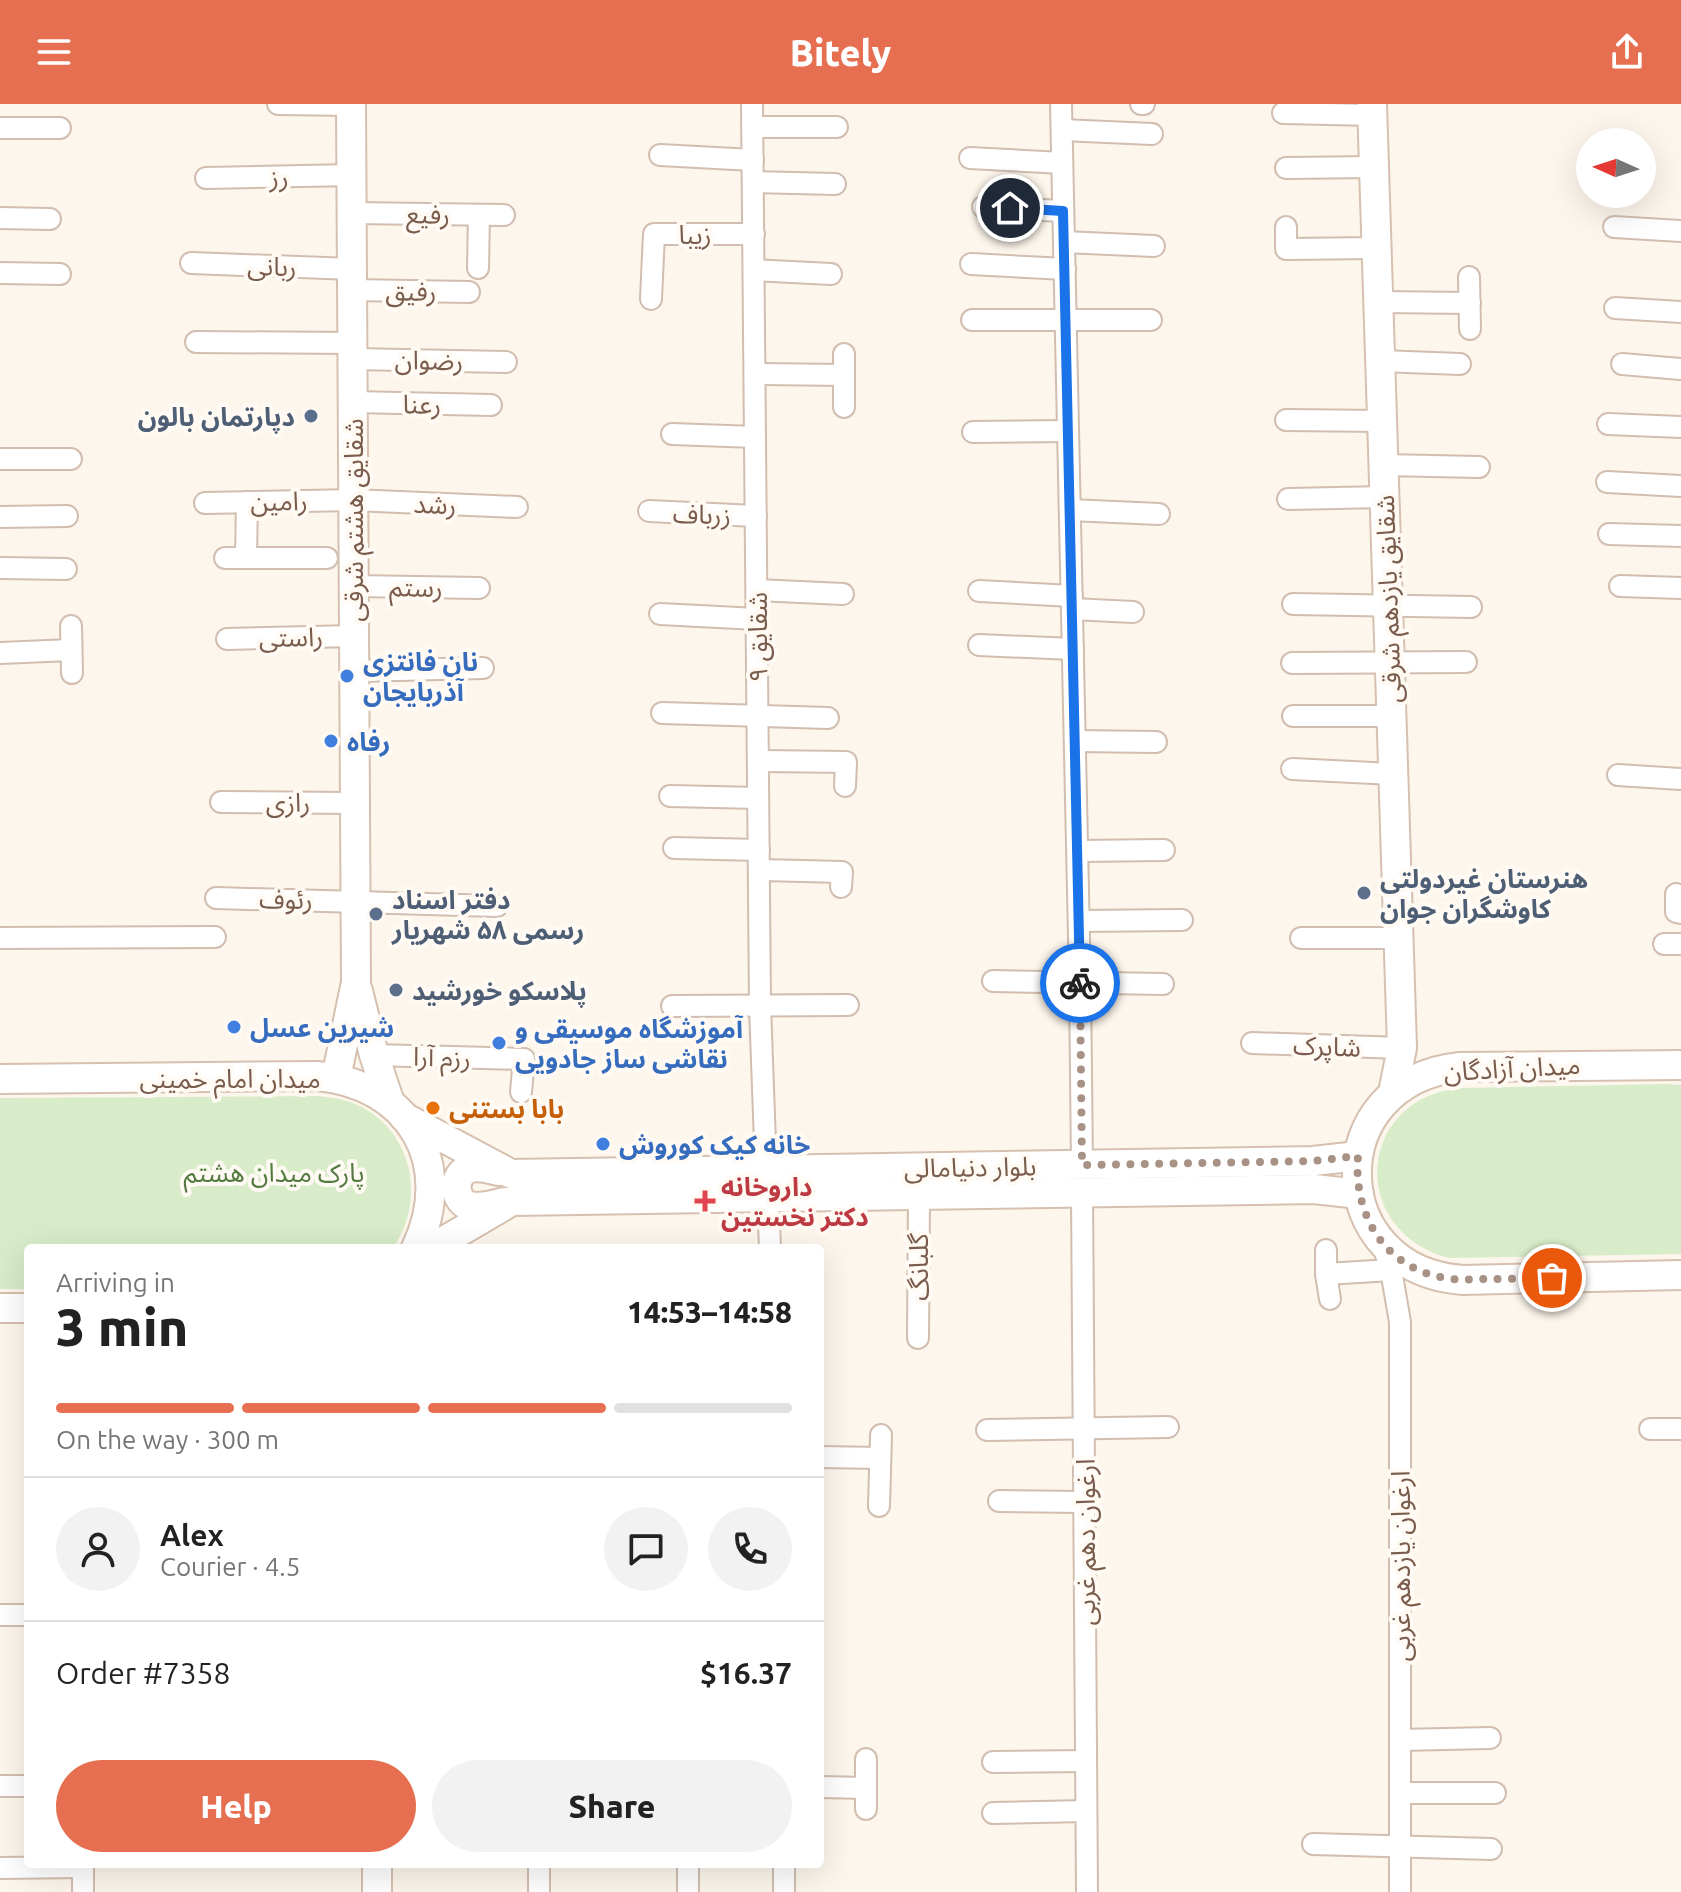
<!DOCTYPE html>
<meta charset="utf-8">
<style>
body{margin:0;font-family:Ubuntu,"Noto Sans Arabic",sans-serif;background:#f2f2f2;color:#222;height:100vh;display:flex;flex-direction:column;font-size:30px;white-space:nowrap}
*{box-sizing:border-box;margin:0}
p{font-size:26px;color:#767676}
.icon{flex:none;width:44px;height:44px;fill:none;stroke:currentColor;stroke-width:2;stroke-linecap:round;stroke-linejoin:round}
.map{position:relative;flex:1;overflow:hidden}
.sheet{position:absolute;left:24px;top:1140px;width:800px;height:624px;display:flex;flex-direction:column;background:#fff;border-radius:8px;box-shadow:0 8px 32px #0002}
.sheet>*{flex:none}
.needle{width:52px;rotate:273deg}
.controls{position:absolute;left:1576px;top:24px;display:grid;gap:16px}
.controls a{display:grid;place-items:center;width:80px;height:80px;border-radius:50%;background:#fff;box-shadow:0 8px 32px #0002;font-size:40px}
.pin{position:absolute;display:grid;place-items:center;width:68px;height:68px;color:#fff;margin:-34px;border:4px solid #fff;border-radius:50%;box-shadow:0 2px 8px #0007}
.courier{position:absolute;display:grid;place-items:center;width:80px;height:80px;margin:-40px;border:6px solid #1a73e8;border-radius:50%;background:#fff;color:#222;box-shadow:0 2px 10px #0007}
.headline em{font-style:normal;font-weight:800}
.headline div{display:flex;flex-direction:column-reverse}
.headline{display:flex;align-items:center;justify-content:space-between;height:136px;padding:0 32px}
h1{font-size:52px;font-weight:800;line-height:60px}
.bar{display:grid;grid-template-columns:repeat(4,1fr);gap:12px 8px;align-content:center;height:96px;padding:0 32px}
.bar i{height:10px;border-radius:6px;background:#e0e0e0}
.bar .on{background:#e76f51}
.bar p{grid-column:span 4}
.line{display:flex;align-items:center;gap:20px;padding:0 32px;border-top:2px solid #e0e0e0}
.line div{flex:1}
.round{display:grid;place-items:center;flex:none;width:84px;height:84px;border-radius:42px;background:#f2f2f2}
.button{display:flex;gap:16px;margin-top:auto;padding:16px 32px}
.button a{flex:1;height:92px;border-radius:48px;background:#e76f51;color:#fff;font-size:32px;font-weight:800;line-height:92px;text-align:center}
.button a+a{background:#f2f2f2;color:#222}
header{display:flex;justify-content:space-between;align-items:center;height:104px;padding:0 32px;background:#e76f51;color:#fff;font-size:36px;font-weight:800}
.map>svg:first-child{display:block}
.green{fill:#d8ecc9}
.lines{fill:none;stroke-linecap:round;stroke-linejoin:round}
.street-casing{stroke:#d1beb0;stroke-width:24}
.secondary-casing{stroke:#d6c0b0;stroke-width:32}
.street{stroke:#fff;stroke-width:20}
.secondary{stroke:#fff;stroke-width:28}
.done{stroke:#a89285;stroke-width:8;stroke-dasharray:0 14.4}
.route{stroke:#1a73e8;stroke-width:10}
.service-dot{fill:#5c6f8a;stroke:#fffaf3;stroke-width:3}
.shop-dot{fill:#3f7fe0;stroke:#fffaf3;stroke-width:3}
.food-dot{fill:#e8710a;stroke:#fffaf3;stroke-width:3}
.health-dot{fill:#e0444e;stroke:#fffaf3;stroke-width:3}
.labels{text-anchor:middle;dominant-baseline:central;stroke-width:8;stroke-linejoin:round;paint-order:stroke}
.street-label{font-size:26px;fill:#7a5c4d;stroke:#fffaf3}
.service-label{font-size:26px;font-weight:bold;fill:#4e5e75;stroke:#fffaf3;text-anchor:start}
.shop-label{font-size:26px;font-weight:bold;fill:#366cbe;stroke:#fffaf3;text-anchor:start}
.food-label{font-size:26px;font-weight:bold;fill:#c56008;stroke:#fffaf3;text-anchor:start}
.park-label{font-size:26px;fill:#537a41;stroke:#fffaf3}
.health-label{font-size:26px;font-weight:bold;fill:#be3a42;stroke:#fffaf3;text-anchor:start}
</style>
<header><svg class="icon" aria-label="menu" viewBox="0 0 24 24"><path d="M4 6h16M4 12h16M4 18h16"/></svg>Bitely<svg class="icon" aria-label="share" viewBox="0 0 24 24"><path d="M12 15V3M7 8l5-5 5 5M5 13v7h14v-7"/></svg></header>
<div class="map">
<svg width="1681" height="1788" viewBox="0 0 1681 1788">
<rect width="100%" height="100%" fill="#fdf6ec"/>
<g class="green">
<path d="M1665 980 1681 981V1150L1449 1154C1347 1127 1356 994 1461 984Z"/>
<path d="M316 992C327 993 337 994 347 997 410 1017 429 1092 393 1144H28V1185H0V994Z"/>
</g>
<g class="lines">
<g class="street-casing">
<g id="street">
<path d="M278 0 351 1"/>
<path d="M752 0 760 902 766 1066"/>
<path d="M1061 0 1080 880 1082 1061"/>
<path d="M1141 0H1144"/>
<path d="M1283 9 1373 11"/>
<path d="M753 23H837"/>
<path d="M0 24H60"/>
<path d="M1062 26 1152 30"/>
<path d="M660 51 753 56"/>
<path d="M970 54 1062 59"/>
<path d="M1286 64 1374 63"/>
<path d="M206 74 351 71"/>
<path d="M753 78 835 80"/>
<path d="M983 103 1063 107"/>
<path d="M352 109 504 111"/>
<path d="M0 114 50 115"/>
<path d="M1286 123V145L1377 144"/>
<path d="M1614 123 1681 127"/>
<path d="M1064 138 1154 142"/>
<path d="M191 159 352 165"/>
<path d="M971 160 1065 165"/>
<path d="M478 164 479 111"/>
<path d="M754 166 831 170"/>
<path d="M0 169 60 170"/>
<path d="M1469 173 1470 225"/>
<path d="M352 186 469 188"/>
<path d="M651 195 654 130H754"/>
<path d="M1379 198 1470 199"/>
<path d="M1615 204 1681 208"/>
<path d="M972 216H1151"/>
<path d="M196 238 353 239"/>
<path d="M353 255 506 258"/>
<path d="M1380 257 1460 260"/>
<path d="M1622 260 1681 265"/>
<path d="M755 270 844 271"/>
<path d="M353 298 491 301"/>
<path d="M844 303V250"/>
<path d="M1286 316 1382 317"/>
<path d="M1608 320 1681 323"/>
<path d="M973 328 1068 327"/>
<path d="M672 330 755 333"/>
<path d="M0 355H71"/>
<path d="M1384 361 1479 363"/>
<path d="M1607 378 1681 382"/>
<path d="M1288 395 1385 393"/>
<path d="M205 399 353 396 517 403"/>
<path d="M1070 406 1159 410"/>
<path d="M649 407 756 412"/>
<path d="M0 413 67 412"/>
<path d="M1609 430 1681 432"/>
<path d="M225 454H327"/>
<path d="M246 454 247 398"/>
<path d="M0 464 66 465"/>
<path d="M354 482 479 484"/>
<path d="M1620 482 1681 484"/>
<path d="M757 486 843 490"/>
<path d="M979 487 1072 492"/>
<path d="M1293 500 1471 503"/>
<path d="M1072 505 1133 508"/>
<path d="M660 510 757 515"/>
<path d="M71 522 72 569"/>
<path d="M227 535 354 532"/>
<path d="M979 541 1073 545"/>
<path d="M0 549 71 546"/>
<path d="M1292 559 1466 558"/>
<path d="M354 567 483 564"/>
<path d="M662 609 828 614"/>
<path d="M1293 612H1392"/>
<path d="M1075 637 1156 638"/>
<path d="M758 657 846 658 845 682"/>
<path d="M1292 665 1393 670"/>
<path d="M1618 671 1681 675"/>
<path d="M670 692 758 694"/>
<path d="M221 698 355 699"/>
<path d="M674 744 759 746"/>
<path d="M1078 747 1164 746"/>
<path d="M759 766 842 768 841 783"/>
<path d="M1676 790V808L1681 809"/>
<path d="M216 794 497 802"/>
<path d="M1079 817 1182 816"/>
<path d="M0 834 215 833"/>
<path d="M1301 834H1399"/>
<path d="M1664 840H1681"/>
<path d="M993 877 1163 880"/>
<path d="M672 902 848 901"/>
<path d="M1252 939 1402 944"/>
<path d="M374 951 524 955 521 988"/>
<path d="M1082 1088 1087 1788"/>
<path d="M768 1093 770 1144"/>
<path d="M1382 1139 1391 1166 1400 1218V1788"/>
<path d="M1326 1146V1170L1330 1195"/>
<path d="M1326 1170 1391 1166"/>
<path d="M918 1234 919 1091"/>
<path d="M1650 1325H1681"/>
<path d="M987 1326 1168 1323"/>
<path d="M820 1353 880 1354"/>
<path d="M999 1397 1084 1398"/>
<path d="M879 1402 881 1331"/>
<path d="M0 1511H28"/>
<path d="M1400 1636 1490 1634"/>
<path d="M993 1658 1086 1657"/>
<path d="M0 1682H28"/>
<path d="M820 1683 866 1684"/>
<path d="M1400 1689H1495"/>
<path d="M866 1705V1655"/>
<path d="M993 1709 1086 1707"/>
<path d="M1313 1740 1491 1745"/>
<path d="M83 1760V1786"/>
<path d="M539 1760V1788"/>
<path d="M688 1760V1788"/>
<path d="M784 1760V1788"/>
<path d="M0 1764 83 1763"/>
</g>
</g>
<g class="secondary-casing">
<g id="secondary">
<path d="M1372 0 1402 944 1393 989"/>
<path d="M358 887 374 951 390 999"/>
<path d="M1681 961 1460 963C1320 978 1324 1166 1463 1176L1681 1171"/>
<path d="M336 974 356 878 351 0"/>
<path d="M0 975 317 972C410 980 456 1060 416 1144"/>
<path d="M404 1013 511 1070 1313 1057 1358 1052"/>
<path d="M499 1067C489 1065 477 1061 468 1065 453 1071 453 1094 467 1101 478 1106 494 1100 505 1098"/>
<path d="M432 1144 512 1097 1314 1085 1359 1090"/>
<path d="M0 1204H28"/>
<path d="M377 1788V1760"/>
</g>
</g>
<use href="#street" class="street"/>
<use href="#secondary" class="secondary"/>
</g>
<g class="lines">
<path class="done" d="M1080 879 1082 1061 1313 1057 1358 1052C1353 1111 1385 1165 1446 1174 1460 1177 1475 1175 1490 1175 1510 1175 1531 1174 1552 1174"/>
<path class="route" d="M1010 104 1063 107 1080 879"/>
</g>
<g class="service-dot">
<circle cx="311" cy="312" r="8"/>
<circle cx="1364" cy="789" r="8"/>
<circle cx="376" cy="810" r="8"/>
<circle cx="396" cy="886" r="8"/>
</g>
<g class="shop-dot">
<circle cx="347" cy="572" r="8"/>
<circle cx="331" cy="637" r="8"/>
<circle cx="234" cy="923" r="8"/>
<circle cx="499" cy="939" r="8"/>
<circle cx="603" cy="1040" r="8"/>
</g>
<circle class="food-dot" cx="433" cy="1004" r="8"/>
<path class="health-dot" d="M701 1085h8v8h8v8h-8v8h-8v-8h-8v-8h8z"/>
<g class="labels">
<g class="street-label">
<text transform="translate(279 73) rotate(-1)">رز</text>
<text transform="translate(428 110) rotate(1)">رفیع</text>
<text x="695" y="130">زیبا</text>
<text transform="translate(272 162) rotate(2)">ربانی</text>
<text transform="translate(411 187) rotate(1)">رفیق</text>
<text transform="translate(429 256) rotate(1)">رضوان</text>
<text transform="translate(422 300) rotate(1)">رعنا</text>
<text transform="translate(279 397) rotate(-1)">رامین</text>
<text transform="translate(435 400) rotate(2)">رشد</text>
<text transform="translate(702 410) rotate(2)">زرباف</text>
<text transform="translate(353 416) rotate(-90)">شقایق هشتم شرقی</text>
<text transform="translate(416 483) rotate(1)">رستم</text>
<text transform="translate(1388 495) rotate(-92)">شقایق یازدهم شرقی</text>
<text transform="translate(291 533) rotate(-1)">راستی</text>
<text transform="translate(757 533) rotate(-90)">شقایق ۹</text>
<text x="288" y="698">رازی</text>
<text transform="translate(286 795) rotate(1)">رئوف</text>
<text transform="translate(1327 942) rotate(2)">شاپرک</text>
<text transform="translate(442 953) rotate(2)">رزم آرا</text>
<text transform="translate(1512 964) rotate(-3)">میدان آزادگان</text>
<text x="230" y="974">میدان امام خمینی</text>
<text transform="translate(970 1063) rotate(-1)">بلوار دنیامالی</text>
<text transform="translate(918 1163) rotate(-90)">گلبانگ</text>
<text transform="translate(1085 1438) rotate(-90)">ارغوان دهم غربی</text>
<text transform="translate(1400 1462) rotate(-90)">ارغوان یازدهم غربی</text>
</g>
<g class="service-label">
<text x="295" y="312" text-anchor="end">دپارتمان بالون</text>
<text x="1380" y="774">هنرستان غیردولتی<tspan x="1380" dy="30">کاوشگران جوان</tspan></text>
<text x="392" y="795">دفتر اسناد<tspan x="392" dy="30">رسمی ۵۸ شهریار</tspan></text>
<text x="412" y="886">پلاسکو خورشید</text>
</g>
<g class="shop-label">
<text x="363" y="557">نان فانتزی<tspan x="363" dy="30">آذربایجان</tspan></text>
<text x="347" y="637">رفاه</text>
<text x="250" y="923">شیرین عسل</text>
<text x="515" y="924">آموزشگاه موسیقی و<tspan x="515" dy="30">نقاشی ساز جادویی</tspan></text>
<text x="619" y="1040">خانه کیک کوروش</text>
</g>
<g class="food-label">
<text x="449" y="1004">بابا بستنی</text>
</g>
<g class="park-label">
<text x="274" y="1068">پارک میدان هشتم</text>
</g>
<g class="health-label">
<text x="721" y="1082">داروخانه<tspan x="721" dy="30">دکتر نخستین</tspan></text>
</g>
</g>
</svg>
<div class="controls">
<a><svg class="needle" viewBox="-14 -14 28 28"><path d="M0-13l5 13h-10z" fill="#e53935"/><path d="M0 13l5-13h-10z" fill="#767676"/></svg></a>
</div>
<div class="pin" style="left:1552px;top:1174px;background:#ea580c"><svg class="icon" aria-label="bag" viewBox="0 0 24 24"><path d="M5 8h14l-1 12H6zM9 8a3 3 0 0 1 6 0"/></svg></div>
<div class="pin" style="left:1010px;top:104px;background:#1f2937"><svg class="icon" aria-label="home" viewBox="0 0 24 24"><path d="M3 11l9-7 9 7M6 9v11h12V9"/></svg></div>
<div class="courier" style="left:1080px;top:879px"><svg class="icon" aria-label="bike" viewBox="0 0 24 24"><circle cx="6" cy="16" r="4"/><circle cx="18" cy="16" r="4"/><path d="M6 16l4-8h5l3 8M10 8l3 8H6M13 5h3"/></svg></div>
<section class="sheet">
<div class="headline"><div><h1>3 min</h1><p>Arriving in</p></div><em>14:53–14:58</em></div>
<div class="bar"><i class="on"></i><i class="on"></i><i class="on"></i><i></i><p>On the way · 300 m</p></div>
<div class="line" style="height:144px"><a class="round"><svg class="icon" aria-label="person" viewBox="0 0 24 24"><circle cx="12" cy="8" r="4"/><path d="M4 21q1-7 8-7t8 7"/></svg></a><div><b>Alex</b><p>Courier · 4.5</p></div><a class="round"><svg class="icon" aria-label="chat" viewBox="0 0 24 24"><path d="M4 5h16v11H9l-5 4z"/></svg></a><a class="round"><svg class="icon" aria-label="phone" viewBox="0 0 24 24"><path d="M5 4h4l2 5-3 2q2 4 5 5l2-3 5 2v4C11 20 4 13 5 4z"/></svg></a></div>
<div class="line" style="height:104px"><div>Order #7358</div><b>$16.37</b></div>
<div class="button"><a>Help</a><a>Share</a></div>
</section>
</div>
